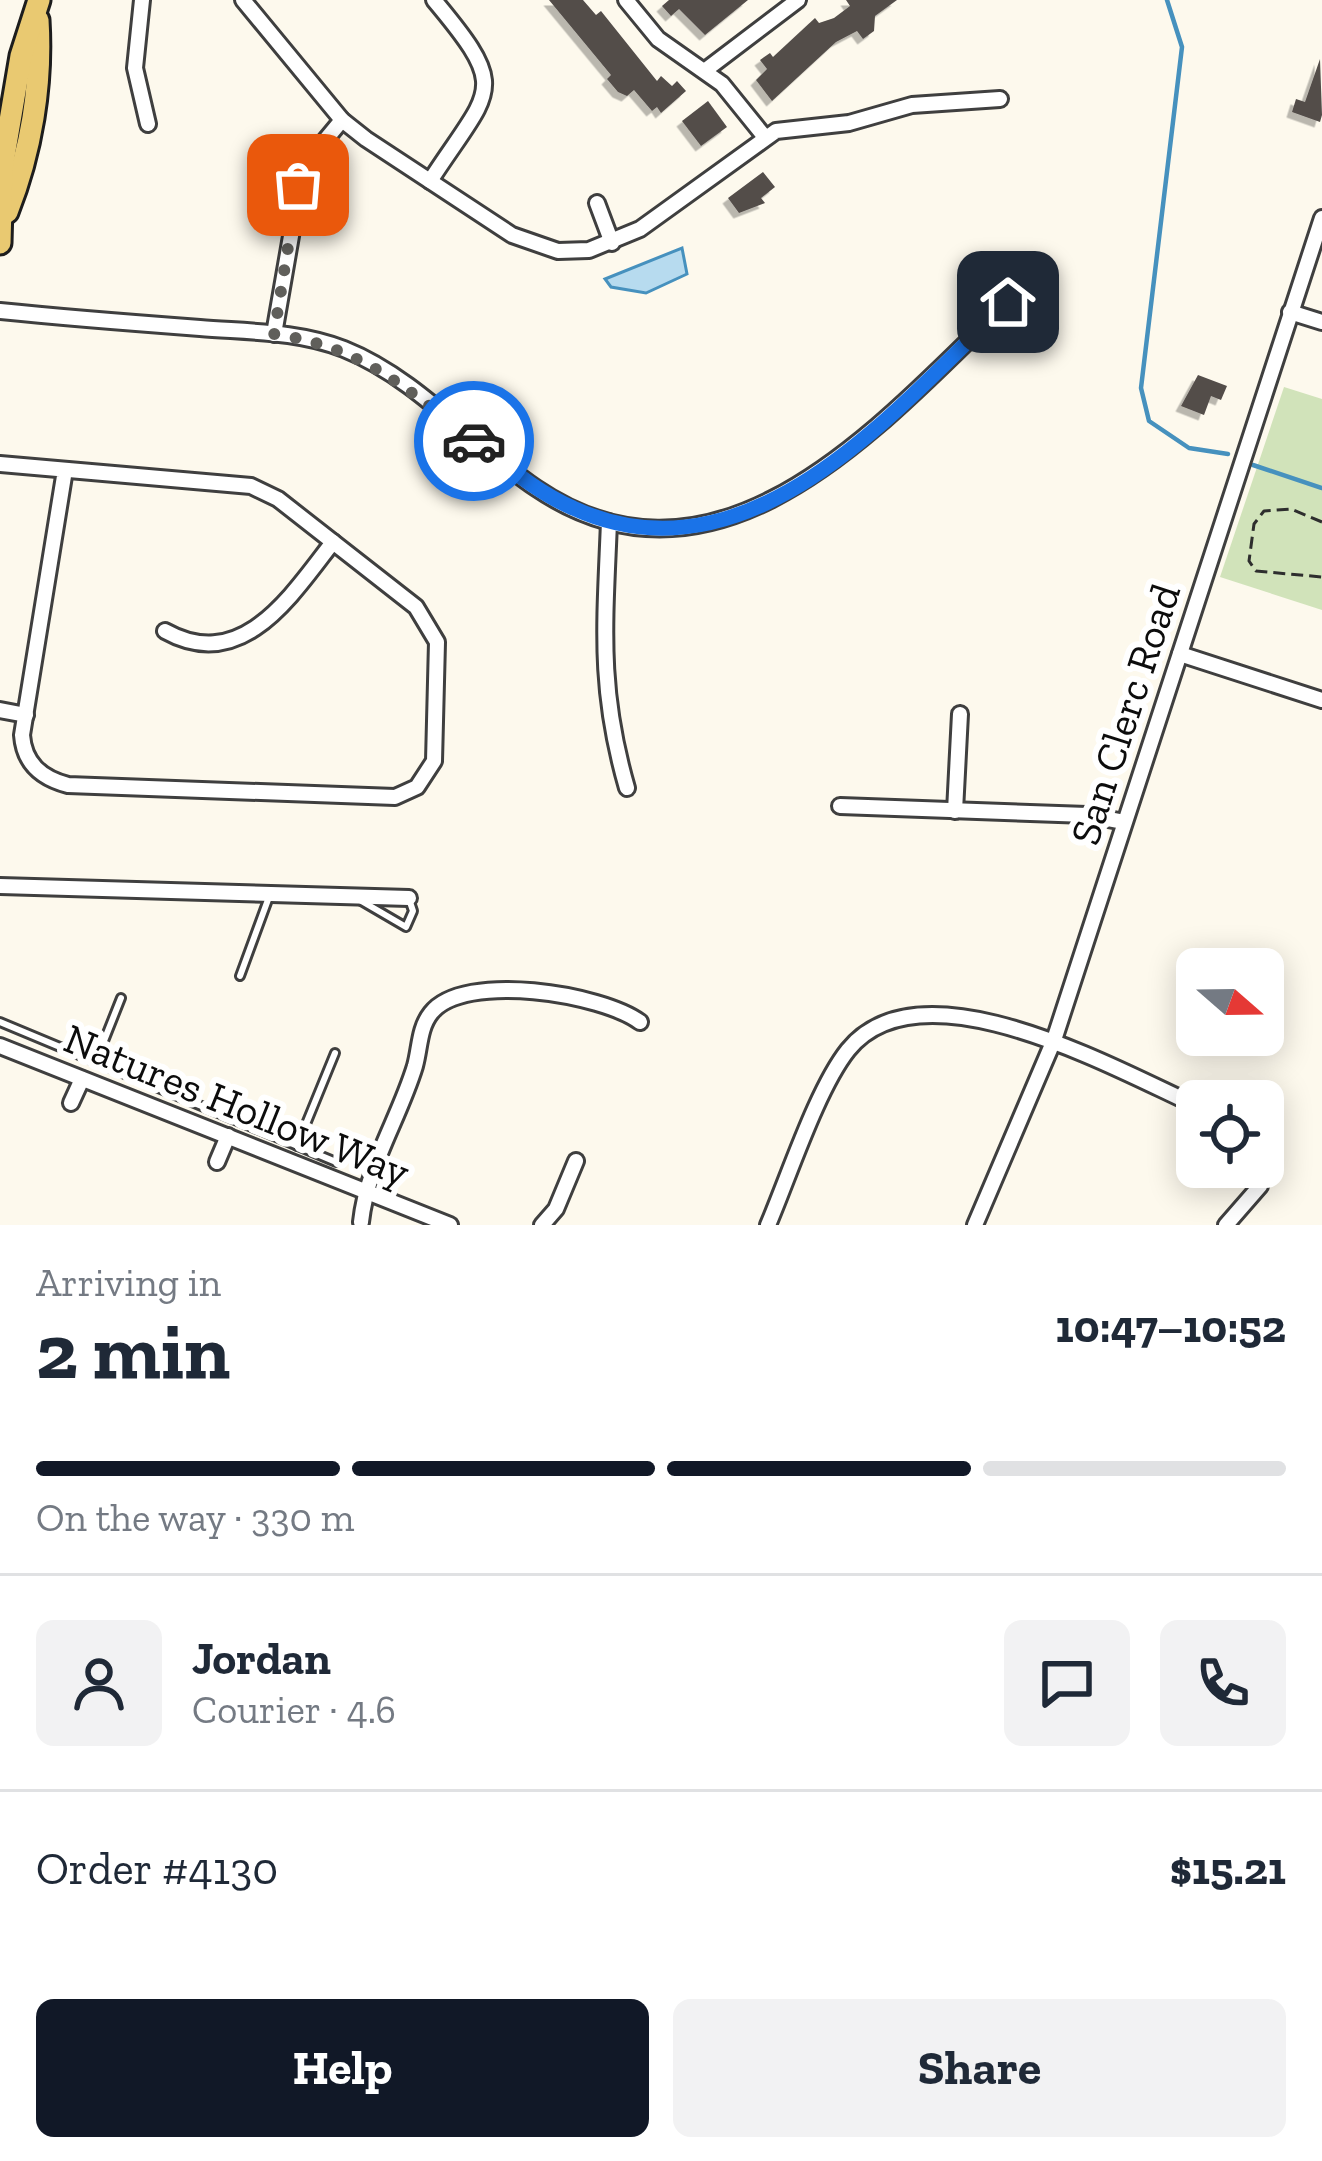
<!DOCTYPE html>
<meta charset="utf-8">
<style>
body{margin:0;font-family:"Zilla Slab",serif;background:#f2f2f3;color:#1f2937;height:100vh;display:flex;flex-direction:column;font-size:45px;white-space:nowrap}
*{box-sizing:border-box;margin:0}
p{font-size:39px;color:#747a83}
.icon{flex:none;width:66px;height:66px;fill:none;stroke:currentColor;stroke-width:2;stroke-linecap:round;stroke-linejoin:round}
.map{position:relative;height:1225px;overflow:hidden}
.sheet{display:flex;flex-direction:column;background:#fff;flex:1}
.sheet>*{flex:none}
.needle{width:78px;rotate:110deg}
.tools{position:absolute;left:1176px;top:948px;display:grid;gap:24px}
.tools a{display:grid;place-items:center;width:108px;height:108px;border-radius:18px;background:#fff;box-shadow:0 6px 30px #0003;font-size:60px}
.pin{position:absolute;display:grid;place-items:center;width:102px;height:102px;color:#fff;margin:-51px;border-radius:24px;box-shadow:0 6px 18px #0006}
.courier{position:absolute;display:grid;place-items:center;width:120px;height:120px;margin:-60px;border:9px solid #1a73e8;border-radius:50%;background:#fff;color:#222;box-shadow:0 3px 15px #0007}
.headline em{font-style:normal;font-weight:700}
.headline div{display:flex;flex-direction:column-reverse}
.headline{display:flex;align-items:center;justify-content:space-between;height:204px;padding:0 36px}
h1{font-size:78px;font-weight:700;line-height:90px}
.bar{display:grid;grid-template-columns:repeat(4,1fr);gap:18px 12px;align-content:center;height:144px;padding:0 36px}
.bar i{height:15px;border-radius:9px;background:#e0e1e3}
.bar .on{background:#111827}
.bar p{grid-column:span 4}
.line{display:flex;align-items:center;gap:30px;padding:0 36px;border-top:3px solid #e0e1e3}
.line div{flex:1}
.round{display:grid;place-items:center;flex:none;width:126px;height:126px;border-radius:18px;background:#f2f2f3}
.button{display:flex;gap:24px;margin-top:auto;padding:24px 36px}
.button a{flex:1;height:138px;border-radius:18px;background:#111827;color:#fff;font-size:48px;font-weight:700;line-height:138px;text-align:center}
.button a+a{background:#f2f2f3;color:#1f2937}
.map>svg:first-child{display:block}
.green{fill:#d1e3ba}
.water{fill:#b7dbef;stroke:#4691be;stroke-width:3}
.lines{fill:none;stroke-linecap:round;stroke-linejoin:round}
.stream{stroke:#4691be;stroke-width:4.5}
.building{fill:#534d4a;filter:url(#shadow)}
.lane-casing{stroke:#3f3f3f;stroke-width:12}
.street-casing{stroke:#3f3f3f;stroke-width:20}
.primary-casing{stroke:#1d1d1d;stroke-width:27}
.path{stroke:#2e2e2e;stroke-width:3;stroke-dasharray:12 6;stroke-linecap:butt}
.lane{stroke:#fff;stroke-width:6}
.street{stroke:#fff;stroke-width:14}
.primary{stroke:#e9c971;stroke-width:21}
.done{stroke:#605f5b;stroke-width:12;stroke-dasharray:0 21.6}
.route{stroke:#1a73e8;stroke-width:15}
.labels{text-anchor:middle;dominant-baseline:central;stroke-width:12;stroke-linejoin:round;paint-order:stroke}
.street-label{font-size:42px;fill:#0c0c0c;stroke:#fff}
</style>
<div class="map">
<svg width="1322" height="1225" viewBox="0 0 1322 1225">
<defs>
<filter id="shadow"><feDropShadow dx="-5.5" dy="5.5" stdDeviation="0" flood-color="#0004"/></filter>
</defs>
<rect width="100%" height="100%" fill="#fdf9ed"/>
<path class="green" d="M1284 387 1322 399V610L1220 577Z"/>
<path class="water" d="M682 248 687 274 646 293 611 287 605 279Z"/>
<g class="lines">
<g class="stream">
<path d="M1167 0 1182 47 1141 388 1149 421 1189 448 1228 454"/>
<path d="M1253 465 1322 488"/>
</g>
</g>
<g class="building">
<path d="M549 0H583L596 15 601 11 657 81 661 76 672 86 677 81 686 91 661 113 657 107 652 111 634 90 627 96 618 92 607 79 611 75Z"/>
<path d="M669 0H748L705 35 679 9 671 16 662 6Z"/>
<path d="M846 0H897L875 16 874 31 863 39 857 31 836 42 772 101 756 80 767 69 760 60 770 53 773 57 815 18 819 23 834 18 850 6Z"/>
<path d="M1320 59 1322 115 1320 122 1292 112 1296 99 1305 102Z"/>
<path d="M708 101 727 127 701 146 682 121Z"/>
<path d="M763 172 775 187 761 198 765 203 739 213 728 198Z"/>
<path d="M1198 375 1227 386 1221 400 1211 396 1204 415 1181 406Z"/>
</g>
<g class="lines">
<g class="lane-casing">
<g id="lane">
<path d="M358 899 406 927 413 911 410 902"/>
<path d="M240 976 269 897"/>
<path d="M0 1022 336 1162"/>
<path d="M96 1061 121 998"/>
<path d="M297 1146 335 1053"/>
</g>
</g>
<g class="street-casing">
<g id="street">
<path d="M142 0 135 68 148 124"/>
<path d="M243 0 342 120 366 139 512 235 558 251 589 250 640 229 776 131 849 123 912 105 1000 99"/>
<path d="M626 0 658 39 722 84 764 136"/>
<path d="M707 69 798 0"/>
<path d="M430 181C491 87 511 92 434 0"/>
<path d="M597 203 612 243"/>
<path d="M0 311C67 318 133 323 200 328 248 332 299 331 344 349 417 378 472 445 536 488 722 614 886 418 1008 302"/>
<path d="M1290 312 1322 322"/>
<path d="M274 334 303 167 342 120"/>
<path d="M0 464 251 486 278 499 416 607 437 642 434 761 417 787 395 797 68 785C41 778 24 763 22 735L65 470"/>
<path d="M609 522C605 624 598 688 627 788"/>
<path d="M165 631C242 674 291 596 333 542"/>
<path d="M1180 654 1322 700"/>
<path d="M0 710 26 715"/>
<path d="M840 806 1087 815 1124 822"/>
<path d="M955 811 960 714"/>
<path d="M0 886 409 898"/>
<path d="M0 1046 450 1225"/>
<path d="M71 1103 82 1079"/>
<path d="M217 1162 228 1136"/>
<path d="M361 1222C367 1166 399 1119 415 1066 420 1048 419 1028 431 1013 464 971 602 994 640 1022"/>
<path d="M542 1225 556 1209 576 1161"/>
<path d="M768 1225C789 1176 817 1089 848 1050 921 959 1117 1070 1197 1106"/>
<path d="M975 1225 1054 1040 1322 218"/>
<path d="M1226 1225 1260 1186 1263 1158"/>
</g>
</g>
<g class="primary-casing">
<g id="primary">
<path d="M7 212C31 152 42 85 38 20"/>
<path d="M0 243 2 168 21 56 39 0"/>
</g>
</g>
<path class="path" d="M1322 522 1291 509 1264 511 1254 524 1249 561 1256 571 1322 577"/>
<use href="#lane" class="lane"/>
<use href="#street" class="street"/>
<use href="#primary" class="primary"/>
</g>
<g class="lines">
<path class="done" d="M298 185 274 334C362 347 406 388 474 441"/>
<path class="route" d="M474 441C506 465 536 492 573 508 749 589 896 409 1008 302"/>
</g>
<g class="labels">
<g class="street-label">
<text transform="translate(1125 714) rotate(-72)">San Clerc Road</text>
<text transform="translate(237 1105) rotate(22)">Natures Hollow Way</text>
</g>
</g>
</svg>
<div class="tools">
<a><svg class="needle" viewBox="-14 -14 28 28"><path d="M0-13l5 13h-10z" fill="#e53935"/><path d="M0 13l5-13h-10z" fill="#747a83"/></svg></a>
<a><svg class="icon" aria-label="locate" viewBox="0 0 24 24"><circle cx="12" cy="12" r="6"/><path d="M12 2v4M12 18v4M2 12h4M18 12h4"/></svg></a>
</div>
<div class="pin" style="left:298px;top:185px;background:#ea580c"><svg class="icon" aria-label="bag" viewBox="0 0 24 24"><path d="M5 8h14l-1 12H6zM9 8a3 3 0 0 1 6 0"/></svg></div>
<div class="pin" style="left:1008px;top:302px;background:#1f2937"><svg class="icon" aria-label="home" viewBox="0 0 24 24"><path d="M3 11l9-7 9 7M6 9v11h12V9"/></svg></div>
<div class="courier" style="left:474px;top:441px"><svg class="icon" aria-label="car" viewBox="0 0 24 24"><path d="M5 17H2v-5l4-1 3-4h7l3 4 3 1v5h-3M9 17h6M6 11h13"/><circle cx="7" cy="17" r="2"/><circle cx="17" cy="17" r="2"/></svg></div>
</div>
<section class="sheet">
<div class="headline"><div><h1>2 min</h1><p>Arriving in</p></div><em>10:47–10:52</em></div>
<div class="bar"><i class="on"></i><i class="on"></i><i class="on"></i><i></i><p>On the way · 330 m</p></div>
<div class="line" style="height:216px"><a class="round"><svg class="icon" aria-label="person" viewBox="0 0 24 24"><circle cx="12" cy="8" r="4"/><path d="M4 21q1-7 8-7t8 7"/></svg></a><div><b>Jordan</b><p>Courier · 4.6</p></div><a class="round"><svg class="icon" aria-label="chat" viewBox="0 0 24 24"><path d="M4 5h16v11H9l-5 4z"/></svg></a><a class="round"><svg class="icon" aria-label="phone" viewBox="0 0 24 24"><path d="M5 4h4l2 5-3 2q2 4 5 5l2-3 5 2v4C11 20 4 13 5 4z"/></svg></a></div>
<div class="line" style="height:156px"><div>Order #4130</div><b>$15.21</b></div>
<div class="button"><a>Help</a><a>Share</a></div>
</section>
